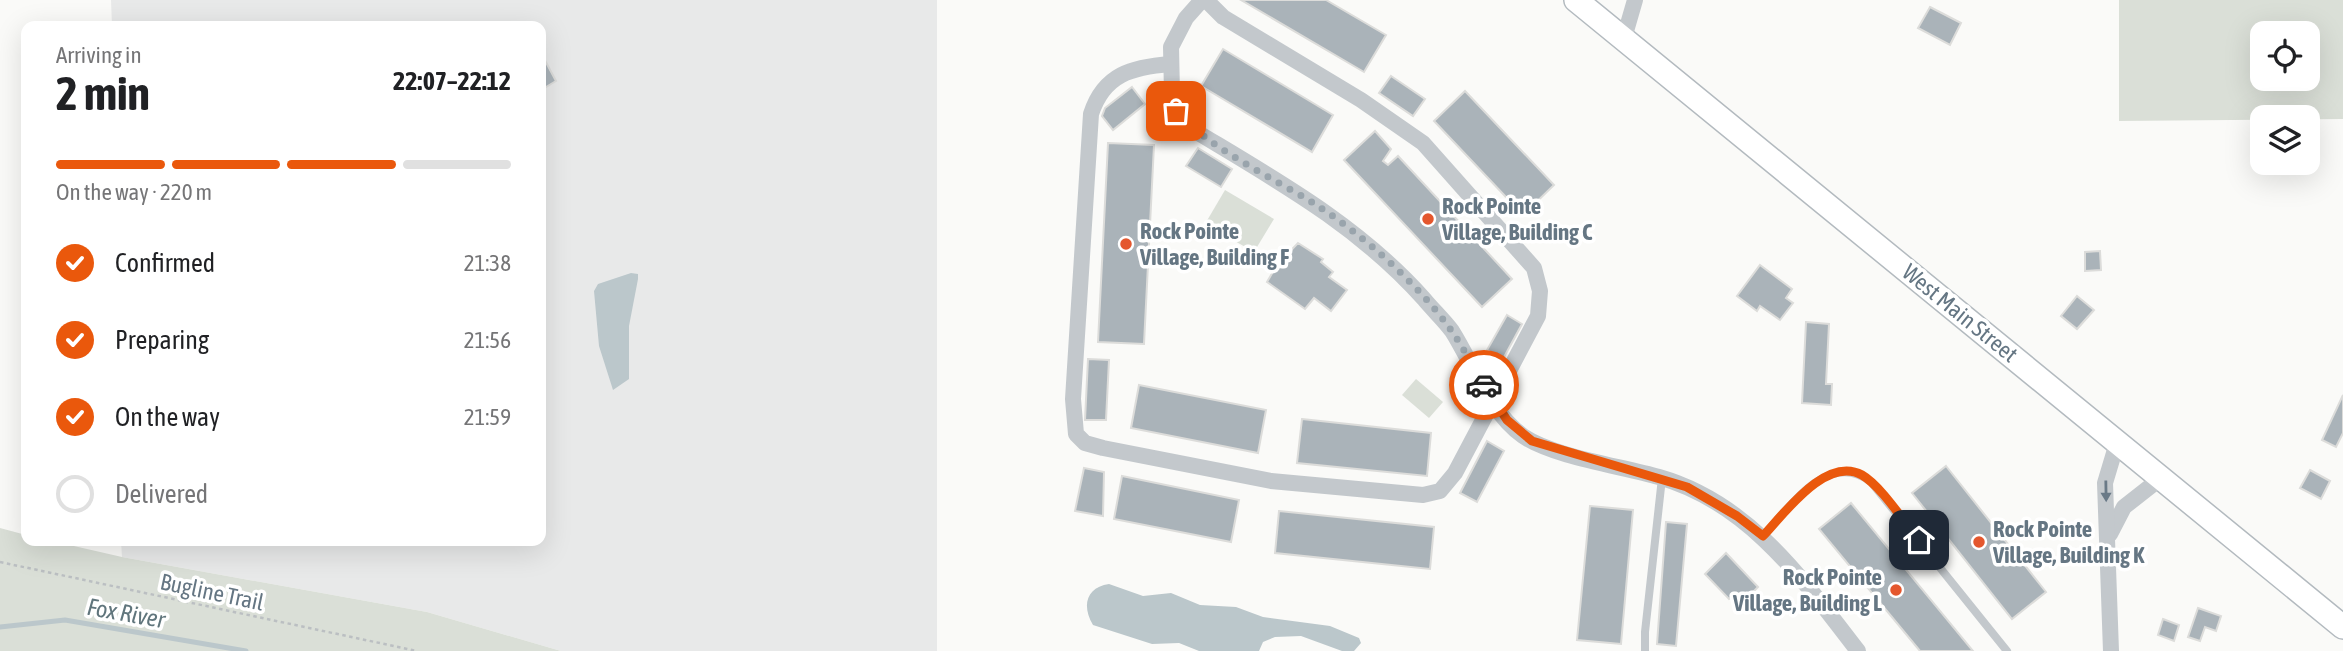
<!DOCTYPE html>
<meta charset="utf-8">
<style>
body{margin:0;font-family:"Asap Condensed",sans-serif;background:#f6f6f6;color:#202124;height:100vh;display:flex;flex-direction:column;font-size:26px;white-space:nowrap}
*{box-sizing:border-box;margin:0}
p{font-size:23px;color:#757577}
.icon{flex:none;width:38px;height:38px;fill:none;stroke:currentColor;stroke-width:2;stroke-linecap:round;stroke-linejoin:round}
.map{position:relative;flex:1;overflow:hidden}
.side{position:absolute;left:21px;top:21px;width:525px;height:525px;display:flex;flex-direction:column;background:#fff;border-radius:14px;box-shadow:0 7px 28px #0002}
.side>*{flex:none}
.tools{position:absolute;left:2250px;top:21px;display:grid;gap:14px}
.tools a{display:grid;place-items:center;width:70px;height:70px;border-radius:14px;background:#fff;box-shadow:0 7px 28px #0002;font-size:35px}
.pin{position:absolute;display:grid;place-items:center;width:60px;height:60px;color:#fff;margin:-30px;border-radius:14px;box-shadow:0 4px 10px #0006}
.courier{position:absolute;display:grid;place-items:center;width:70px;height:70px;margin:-35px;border:5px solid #ea580c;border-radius:50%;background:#fff;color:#222;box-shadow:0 2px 9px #0007}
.summary em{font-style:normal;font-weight:700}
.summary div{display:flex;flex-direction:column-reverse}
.summary{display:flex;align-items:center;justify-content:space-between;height:119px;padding:0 35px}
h1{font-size:46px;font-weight:700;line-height:52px}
.bar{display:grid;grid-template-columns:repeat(4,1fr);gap:10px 7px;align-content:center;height:84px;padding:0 35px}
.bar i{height:9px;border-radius:5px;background:#e0e0e0}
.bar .active{background:#ea580c}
.bar p{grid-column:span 4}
ol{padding:0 35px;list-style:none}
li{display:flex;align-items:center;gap:21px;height:77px}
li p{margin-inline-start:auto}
li .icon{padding:7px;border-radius:50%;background:#ea580c;color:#fff;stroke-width:4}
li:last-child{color:#757577}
li i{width:38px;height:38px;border:4px solid #e0e0e0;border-radius:50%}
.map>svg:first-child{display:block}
.built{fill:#e8e9e9}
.green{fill:#dadfd7;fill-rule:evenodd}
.water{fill:#bbc7cb}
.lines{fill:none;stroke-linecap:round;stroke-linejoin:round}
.stream{stroke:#bbc7cb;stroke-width:5}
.building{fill:#aab3b9;stroke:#dcdcda;stroke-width:2}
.secondary-casing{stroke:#b3babf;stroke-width:26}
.path{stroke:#bbbfc2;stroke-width:2.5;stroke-dasharray:3.5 3.5;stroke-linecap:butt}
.service{stroke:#c3c8cc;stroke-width:8}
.minor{stroke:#c3c8cc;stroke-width:16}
.secondary{stroke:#fff;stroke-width:23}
.oneway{fill:#6a7a87}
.done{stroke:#99a4ac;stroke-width:7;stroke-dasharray:0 12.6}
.route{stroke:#ea580c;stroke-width:9}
.poi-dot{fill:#e4572e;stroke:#fff;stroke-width:2.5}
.labels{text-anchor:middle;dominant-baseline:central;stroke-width:7;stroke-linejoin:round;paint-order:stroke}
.poi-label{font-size:23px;font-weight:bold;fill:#657683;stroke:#fff;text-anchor:start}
.street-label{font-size:23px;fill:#657683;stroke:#fff}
.water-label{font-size:24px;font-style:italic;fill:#60757c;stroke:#fff}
</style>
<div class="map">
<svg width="2343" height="651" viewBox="0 0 2343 651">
<rect width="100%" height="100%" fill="#fafaf8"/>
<path class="built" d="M111 0H937V651H561L427 612 122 557 121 541H541V26H112Z"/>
<g class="green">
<path d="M2119 0H2343V119L2119 121ZM2308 33V79H2263V33Z"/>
<path d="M1225 190 1274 219 1254 252 1205 224Z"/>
<path d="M1416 379 1443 402 1429 418 1402 395Z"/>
<path d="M0 528 26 535V541H52L122 557 427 612 561 651H0Z"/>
</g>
<g class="water">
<path d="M631 273 638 274V279L629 326V379L613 390 599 346 594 291 598 284Z"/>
<path d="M1109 584 1143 596 1171 593 1200 605 1236 607 1263 617 1330 626 1359 638 1361 643 1354 651H1342L1301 636 1275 637 1263 642 1259 651H1199L1179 643 1152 644 1093 625C1081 605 1087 587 1109 584Z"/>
</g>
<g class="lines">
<path class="stream" d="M0 627 65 620 246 651"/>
</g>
<g class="building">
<path d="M1241 0H1326L1386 35 1364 72Z"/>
<path d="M1930 7 1961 23 1950 45 1918 28Z"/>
<path d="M1223 49 1333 115 1312 152 1201 86Z"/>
<path d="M541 53 556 81 541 90Z"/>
<path d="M1391 76 1425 99 1413 116 1379 93Z"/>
<path d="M1132 87 1145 104 1113 130 1102 116 1105 108Z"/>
<path d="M1465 91 1554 185 1523 215 1434 121Z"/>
<path d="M1375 131 1391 149 1383 161 1388 165 1398 156 1512 279 1482 307 1344 160Z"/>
<path d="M1108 143 1154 145 1144 344 1098 342Z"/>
<path d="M1198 148 1232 169 1221 187 1186 166Z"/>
<path d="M1298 243 1323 259 1321 262 1333 272 1329 277 1347 290 1331 311 1314 298 1305 309 1267 282 1277 265Z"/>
<path d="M2100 251 2101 270 2085 271V252Z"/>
<path d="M1760 265 1792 289 1786 298 1793 303 1780 320 1760 306 1757 311 1737 296Z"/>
<path d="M2077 296 2094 310 2077 329 2061 316Z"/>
<path d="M1507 315 1522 324 1503 359 1487 350Z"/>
<path d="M1806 322 1829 324 1826 384H1832L1831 405 1802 403Z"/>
<path d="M1088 359 1109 360 1106 420H1085Z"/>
<path d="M1139 385 1266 410 1258 453 1131 428Z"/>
<path d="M2343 395V433L2336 447 2322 440Z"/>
<path d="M1302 419 1431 433 1427 476 1297 463Z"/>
<path d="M1487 441 1504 451 1477 502 1460 493Z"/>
<path d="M1946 466 2046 592 2012 619 1912 493Z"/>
<path d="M1084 468 1104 472 1103 516 1075 511Z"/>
<path d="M2310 470 2330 481 2321 499 2300 488Z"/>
<path d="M1122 476 1239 500 1231 542 1114 519Z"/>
<path d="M1851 503 1973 651H1920L1819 529Z"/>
<path d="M1590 506 1633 510 1621 644 1577 640Z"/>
<path d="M1279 511 1434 527 1430 569 1275 553Z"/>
<path d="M1666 522 1687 524 1676 646 1657 644Z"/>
<path d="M1726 553 1758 587 1742 603 1734 595 1729 599 1705 574Z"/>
<path d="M2198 608 2221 616 2216 631 2205 627 2200 641 2188 637Z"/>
<path d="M2163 619 2179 625 2174 641 2158 635Z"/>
</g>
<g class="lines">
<g class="secondary-casing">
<path id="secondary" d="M1576 0 2343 627"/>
</g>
<path class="path" d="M0 562 417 651"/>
<g class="service">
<path d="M1763 536C1790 507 1828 449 1871 482L2007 651"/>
<path d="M1645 651V632L1662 478"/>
</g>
<g class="minor">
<path d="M1202 0 1186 18 1171 47 1172 93 1176 111 1195 131C1278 181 1359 226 1424 299 1433 310 1444 320 1452 331 1473 364 1490 413 1523 436 1554 457 1621 466 1659 477 1750 503 1803 580 1858 651"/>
<path d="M1624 38 1635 0"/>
<path d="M1171 64C1132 67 1104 74 1091 114L1073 399 1076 434 1085 443 1103 448 1271 481 1423 495 1440 491 1455 473 1538 316 1540 291 1534 268 1423 143 1361 100 1223 17 1206 0"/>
<path d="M2110 534 2124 507 2161 478"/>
<path d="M2111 651 2105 483 2117 443"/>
</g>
<use href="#secondary" class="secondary"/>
</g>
<defs><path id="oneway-solid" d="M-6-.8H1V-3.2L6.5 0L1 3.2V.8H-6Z" transform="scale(1.75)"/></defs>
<use class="oneway" href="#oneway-solid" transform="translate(2106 491) rotate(89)"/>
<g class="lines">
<path class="done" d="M1176 111C1214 152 1271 176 1318 206 1364 236 1419 285 1451 330 1463 347 1473 367 1484 385"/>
<path class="route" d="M1484 385 1507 420 1532 441 1687 487 1737 516 1763 536C1784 514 1826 455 1862 475 1881 486 1904 522 1919 540"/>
</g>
<g class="poi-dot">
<circle cx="1428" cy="219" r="7"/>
<circle cx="1126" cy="244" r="7"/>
<circle cx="1979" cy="542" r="7"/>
<circle cx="1896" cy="590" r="7"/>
</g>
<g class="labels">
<g class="poi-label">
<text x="1442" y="206">Rock Pointe<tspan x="1442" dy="26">Village, Building C</tspan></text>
<text x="1140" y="231">Rock Pointe<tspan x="1140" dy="26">Village, Building F</tspan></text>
<text x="1993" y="529">Rock Pointe<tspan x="1993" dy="26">Village, Building K</tspan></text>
<text x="1882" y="577" text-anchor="end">Rock Pointe<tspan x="1882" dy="26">Village, Building L</tspan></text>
</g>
<g class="street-label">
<text transform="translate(1960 313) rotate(39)">West Main Street</text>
<text transform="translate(212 592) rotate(12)">Bugline Trail</text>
</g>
<g class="water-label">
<text transform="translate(126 613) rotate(10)">Fox River</text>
</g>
</g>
</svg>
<div class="tools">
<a><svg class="icon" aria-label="locate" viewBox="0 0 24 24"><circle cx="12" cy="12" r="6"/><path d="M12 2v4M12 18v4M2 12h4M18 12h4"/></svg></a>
<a><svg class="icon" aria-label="layers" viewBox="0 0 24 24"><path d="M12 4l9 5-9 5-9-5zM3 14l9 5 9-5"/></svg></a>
</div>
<div class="pin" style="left:1176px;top:111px;background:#ea580c"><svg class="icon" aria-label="bag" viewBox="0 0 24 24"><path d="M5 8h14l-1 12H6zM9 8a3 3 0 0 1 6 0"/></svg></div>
<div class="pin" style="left:1919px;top:540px;background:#1f2937"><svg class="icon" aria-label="home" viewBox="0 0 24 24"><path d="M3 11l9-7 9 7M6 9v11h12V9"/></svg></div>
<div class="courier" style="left:1484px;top:385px"><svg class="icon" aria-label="car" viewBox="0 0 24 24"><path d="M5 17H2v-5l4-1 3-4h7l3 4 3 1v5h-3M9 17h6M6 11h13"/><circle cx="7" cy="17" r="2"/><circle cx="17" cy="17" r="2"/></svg></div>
<section class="side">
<div class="summary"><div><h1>2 min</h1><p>Arriving in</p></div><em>22:07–22:12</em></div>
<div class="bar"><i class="active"></i><i class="active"></i><i class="active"></i><i></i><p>On the way · 220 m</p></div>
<ol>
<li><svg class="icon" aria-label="check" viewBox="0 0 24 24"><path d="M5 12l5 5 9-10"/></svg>Confirmed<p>21:38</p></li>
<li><svg class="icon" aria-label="check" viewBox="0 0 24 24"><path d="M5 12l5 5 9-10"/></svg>Preparing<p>21:56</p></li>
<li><svg class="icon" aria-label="check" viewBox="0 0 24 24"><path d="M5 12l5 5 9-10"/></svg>On the way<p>21:59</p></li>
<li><i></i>Delivered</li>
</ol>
</section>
</div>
